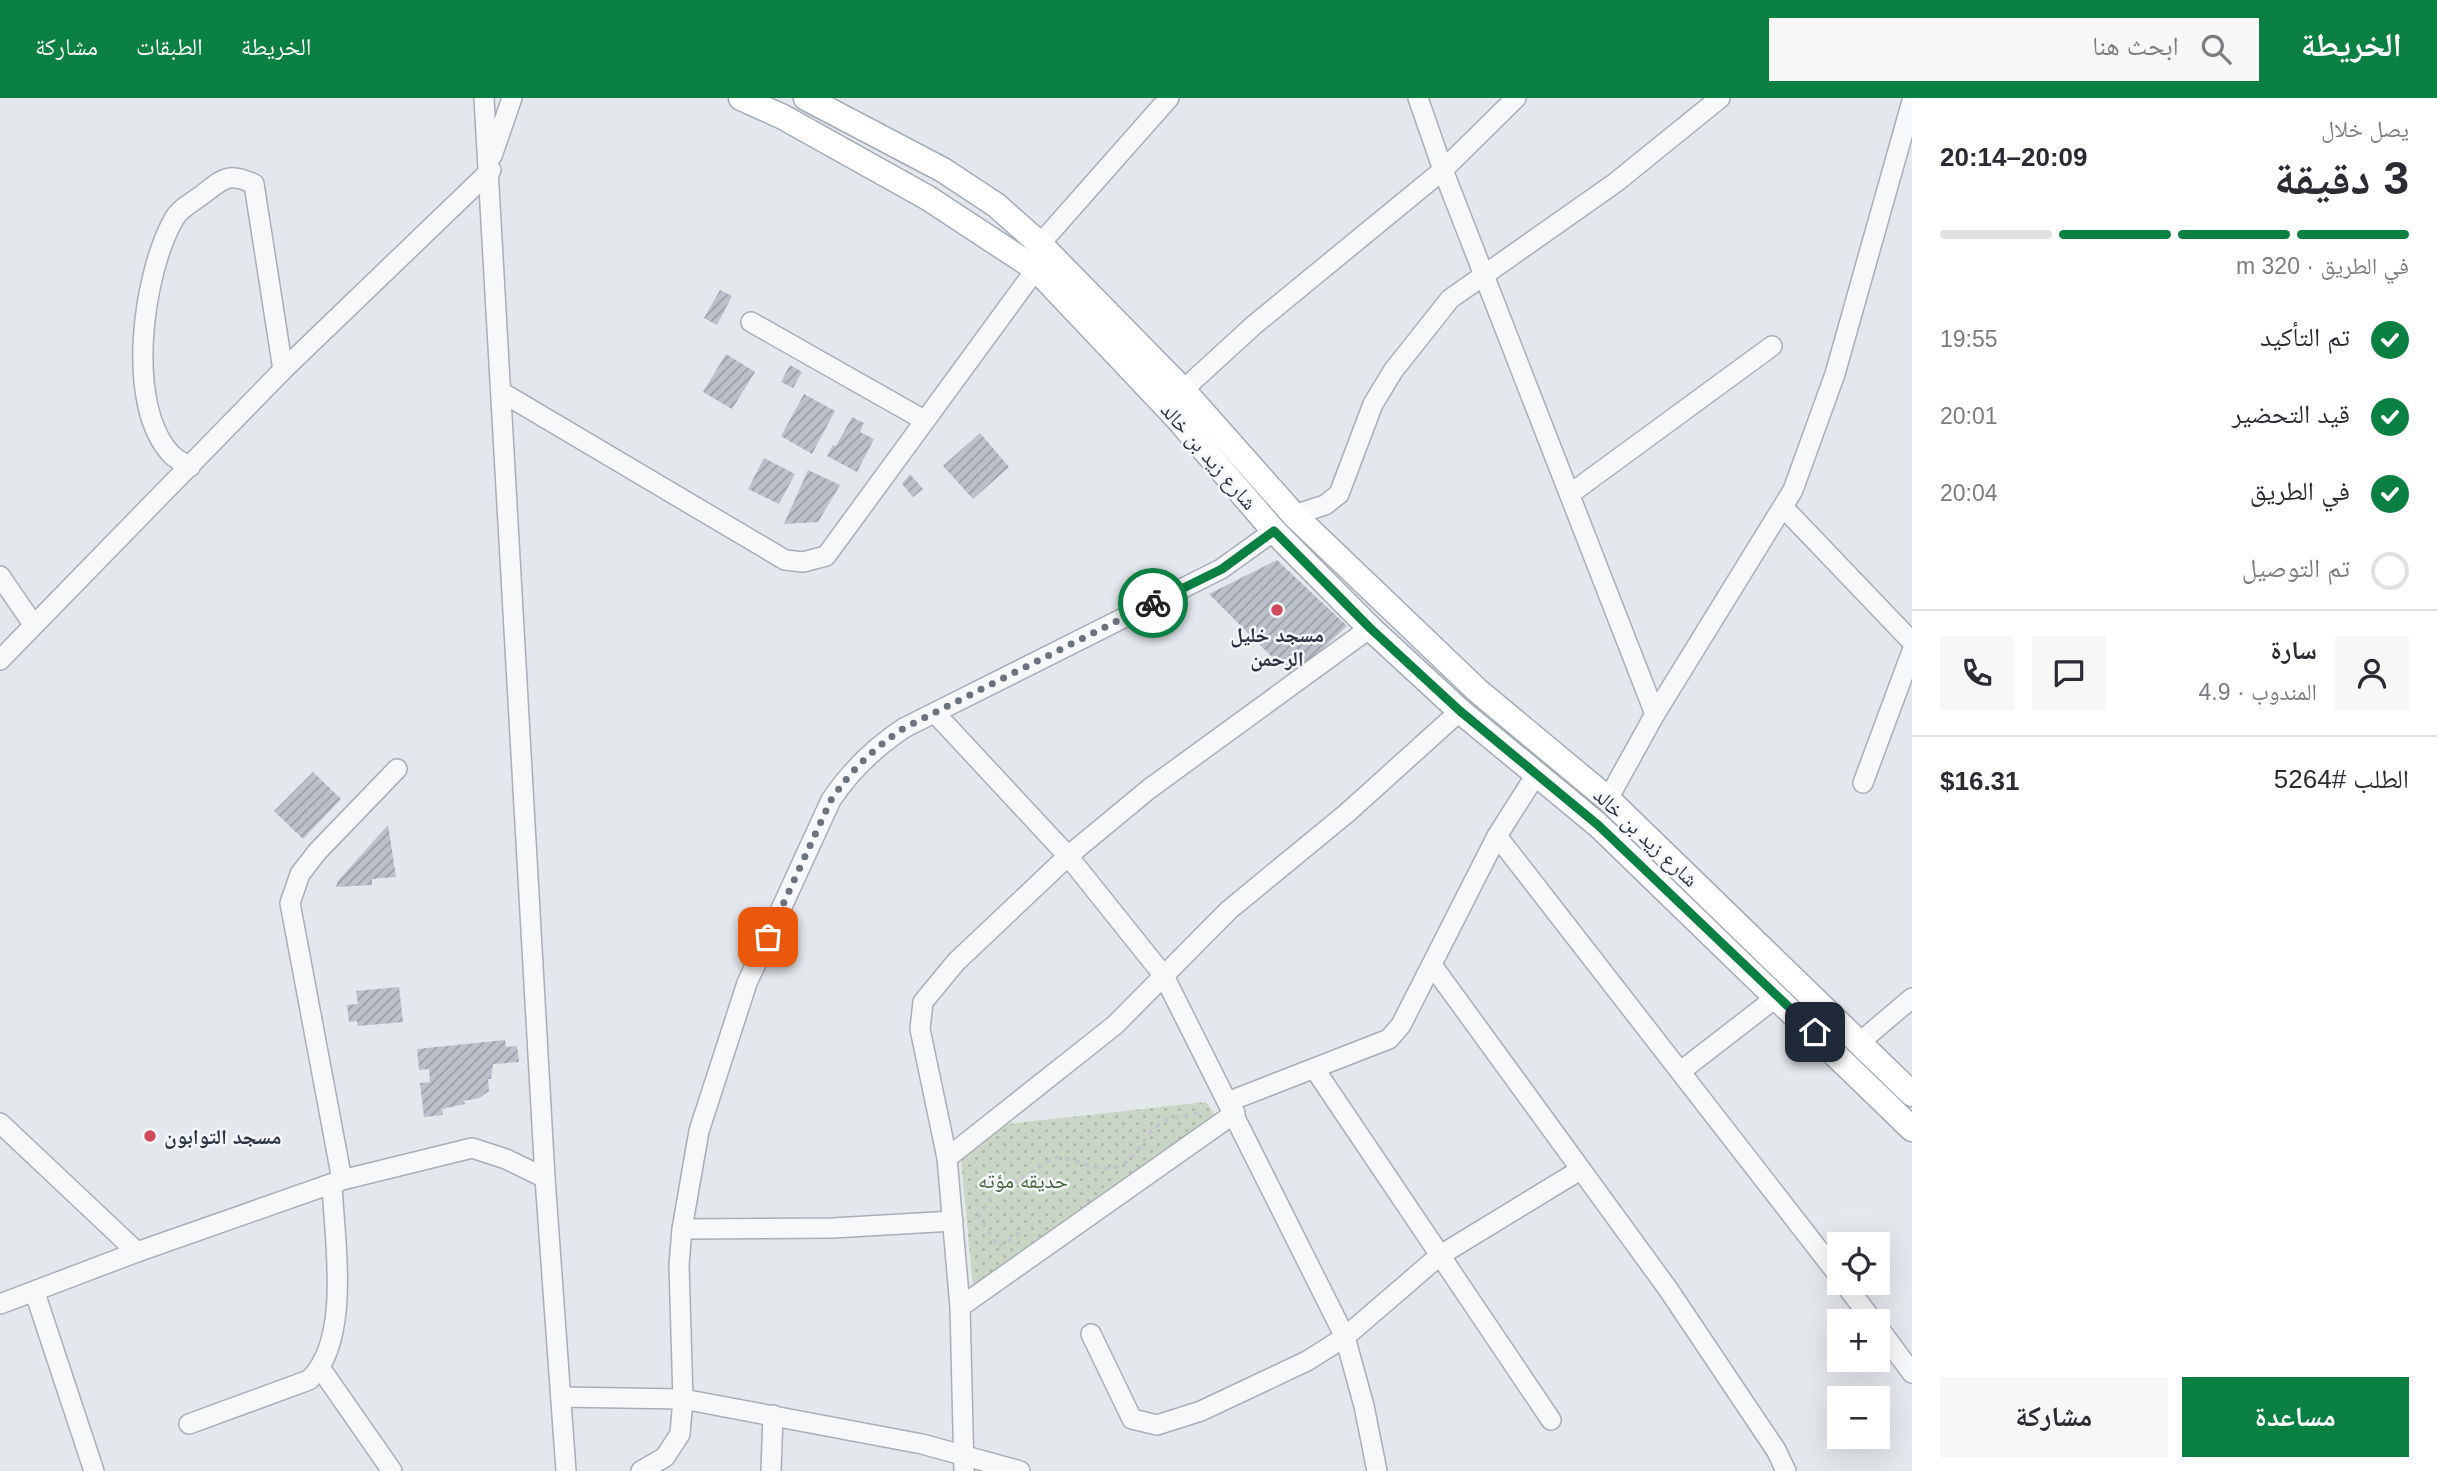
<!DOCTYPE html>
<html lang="ar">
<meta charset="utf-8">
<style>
body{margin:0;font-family:Helvetica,"Noto Naskh Arabic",sans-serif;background:#f7f7f7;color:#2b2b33;direction:rtl;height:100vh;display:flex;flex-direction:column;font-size:26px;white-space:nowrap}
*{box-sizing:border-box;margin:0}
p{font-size:23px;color:#7c7c81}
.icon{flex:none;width:38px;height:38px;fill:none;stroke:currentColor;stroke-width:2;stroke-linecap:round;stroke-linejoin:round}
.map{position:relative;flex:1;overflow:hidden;direction:ltr}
.drawer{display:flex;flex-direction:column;background:#fff;width:525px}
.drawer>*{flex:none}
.buttons{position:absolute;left:1827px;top:1134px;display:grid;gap:14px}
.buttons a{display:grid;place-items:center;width:63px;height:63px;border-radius:0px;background:#fff;box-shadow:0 7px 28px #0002;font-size:35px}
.pin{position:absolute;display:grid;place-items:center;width:60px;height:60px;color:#fff;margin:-30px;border-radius:14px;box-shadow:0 4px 10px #0006}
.courier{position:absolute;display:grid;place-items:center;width:70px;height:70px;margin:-35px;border:5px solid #0b8043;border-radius:50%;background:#fff;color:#222;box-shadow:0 2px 9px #0007}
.headline em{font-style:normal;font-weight:700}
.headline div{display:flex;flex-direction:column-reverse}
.headline{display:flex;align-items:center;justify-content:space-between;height:119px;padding:0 28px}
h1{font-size:46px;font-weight:700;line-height:52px}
.bar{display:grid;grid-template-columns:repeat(4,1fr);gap:10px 7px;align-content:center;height:84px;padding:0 28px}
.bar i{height:9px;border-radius:5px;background:#e1e1e2}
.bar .current{background:#0b8043}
.bar p{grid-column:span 4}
.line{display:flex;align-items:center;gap:18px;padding:0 28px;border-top:2px solid #e1e1e2}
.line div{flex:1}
.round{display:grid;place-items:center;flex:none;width:74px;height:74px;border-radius:0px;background:#f7f7f7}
ol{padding:0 28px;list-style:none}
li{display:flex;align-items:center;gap:21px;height:77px}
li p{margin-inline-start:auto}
li .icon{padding:7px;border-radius:50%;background:#0b8043;color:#fff;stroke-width:4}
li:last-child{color:#7c7c81}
li i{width:38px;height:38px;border:4px solid #e1e1e2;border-radius:50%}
.button{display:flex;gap:14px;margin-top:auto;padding:14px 28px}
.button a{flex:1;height:80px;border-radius:0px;background:#0b8043;color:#fff;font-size:28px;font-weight:700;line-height:80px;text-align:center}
.button a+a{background:#f7f7f7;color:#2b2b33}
header{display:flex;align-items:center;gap:42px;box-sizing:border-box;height:98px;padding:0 35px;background:#0b8043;color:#fff}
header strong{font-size:33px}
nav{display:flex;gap:38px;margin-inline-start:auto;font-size:24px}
.search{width:490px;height:63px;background:#f7f7f7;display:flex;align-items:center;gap:18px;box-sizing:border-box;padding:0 24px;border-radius:0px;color:#7c7c81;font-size:26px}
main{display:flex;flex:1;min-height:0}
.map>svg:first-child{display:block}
.park{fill:url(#park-dots)}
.building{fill:url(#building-hatch)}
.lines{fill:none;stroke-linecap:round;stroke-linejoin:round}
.minor-casing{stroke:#a9aeb7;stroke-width:22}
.major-casing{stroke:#a3abb8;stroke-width:27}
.path{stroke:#c2c5cb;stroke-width:3.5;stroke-dasharray:5 5;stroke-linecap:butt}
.minor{stroke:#f7f8fa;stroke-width:19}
.major{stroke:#fff;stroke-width:24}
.done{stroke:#6c737f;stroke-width:7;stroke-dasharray:0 12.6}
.route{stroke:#0b8043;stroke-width:9}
.poi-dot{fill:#d1495b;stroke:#f4f6f9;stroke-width:2.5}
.labels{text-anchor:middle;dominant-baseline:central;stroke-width:5;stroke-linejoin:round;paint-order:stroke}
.street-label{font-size:21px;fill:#2b3445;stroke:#f4f6f9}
.poi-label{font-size:21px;font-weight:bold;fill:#2b3445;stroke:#f4f6f9}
.park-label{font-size:21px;fill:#3f6138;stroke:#f4f6f9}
</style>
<header>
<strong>الخريطة</strong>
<div class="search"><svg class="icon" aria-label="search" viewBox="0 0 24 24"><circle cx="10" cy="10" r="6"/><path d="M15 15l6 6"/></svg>ابحث هنا</div>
<nav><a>الخريطة</a><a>الطبقات</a><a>مشاركة</a></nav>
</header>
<main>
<section class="drawer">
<div class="headline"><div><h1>3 دقيقة</h1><p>يصل خلال</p></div><em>20:09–20:14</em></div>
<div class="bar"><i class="current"></i><i class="current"></i><i class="current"></i><i></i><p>في الطريق · 320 m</p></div>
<ol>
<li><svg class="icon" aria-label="check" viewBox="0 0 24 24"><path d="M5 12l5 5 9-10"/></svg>تم التأكيد<p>19:55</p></li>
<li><svg class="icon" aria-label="check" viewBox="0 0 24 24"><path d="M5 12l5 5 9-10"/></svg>قيد التحضير<p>20:01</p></li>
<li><svg class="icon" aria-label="check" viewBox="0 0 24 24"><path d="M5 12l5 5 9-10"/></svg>في الطريق<p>20:04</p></li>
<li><i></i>تم التوصيل</li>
</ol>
<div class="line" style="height:126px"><a class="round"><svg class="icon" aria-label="person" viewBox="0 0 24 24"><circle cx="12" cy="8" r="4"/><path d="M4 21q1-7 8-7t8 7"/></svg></a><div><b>سارة</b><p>المندوب · 4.9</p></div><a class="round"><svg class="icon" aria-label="chat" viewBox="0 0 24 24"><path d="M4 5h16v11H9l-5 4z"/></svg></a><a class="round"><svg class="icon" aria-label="phone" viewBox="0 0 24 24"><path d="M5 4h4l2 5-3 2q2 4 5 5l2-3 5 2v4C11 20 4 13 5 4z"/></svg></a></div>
<div class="line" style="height:91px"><div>الطلب #5264</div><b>$16.31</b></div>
<div class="button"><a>مساعدة</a><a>مشاركة</a></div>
</section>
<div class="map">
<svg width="1912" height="1373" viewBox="0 0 1912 1373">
<defs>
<pattern id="park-dots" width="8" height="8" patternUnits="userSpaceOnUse" patternTransform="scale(1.75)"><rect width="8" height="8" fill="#c9d6c5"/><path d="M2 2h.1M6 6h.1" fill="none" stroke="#adb8ab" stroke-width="1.8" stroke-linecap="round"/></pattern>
<pattern id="building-hatch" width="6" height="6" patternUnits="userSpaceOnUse" patternTransform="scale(1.75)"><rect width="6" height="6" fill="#bbc0ca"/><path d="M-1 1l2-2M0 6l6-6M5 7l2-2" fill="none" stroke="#989da6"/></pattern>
</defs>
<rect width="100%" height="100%" fill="#e4e7ec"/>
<path class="park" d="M1206 1004 1215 1017 973 1189 961 1061 968 1051 999 1027Z"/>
<g class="building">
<path d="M720 192 732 198 717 227 704 220Z"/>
<path d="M726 256 755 274 732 311 703 294Z"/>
<path d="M790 267 802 274 793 290 781 284Z"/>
<path d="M804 296 835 313 812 356 781 338Z"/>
<path d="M852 319 864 325 860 334 874 341 857 374 827 358 833 347 836 348Z"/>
<path d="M980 335 1009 369 973 401 943 368Z"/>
<path d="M764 360 795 376 779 406 748 391Z"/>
<path d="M808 372 840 387 818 424 784 426Z"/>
<path d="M910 376 923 391 913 399 902 386Z"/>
<path d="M1277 462 1347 528 1292 579 1209 496Z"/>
<path d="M313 674 341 701 303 741 274 713Z"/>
<path d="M388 727 396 779 372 781V787L336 789 338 783Z"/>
<path d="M399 889 403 924 358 928 357 923 349 924 347 907 358 906 356 893Z"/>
<path d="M505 942 506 949 517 948 519 964 493 966 491 981H488L489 993 479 1000 464 1003 465 1006 442 1011 443 1017 424 1019 420 985 430 984 429 971 419 972 417 951Z"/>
</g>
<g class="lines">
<g class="minor-casing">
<g id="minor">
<path d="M484 0 545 1080"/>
<path d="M1418 0 1443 72 1655 616"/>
<path d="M492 58 512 0"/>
<path d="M1040 146 1169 0"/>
<path d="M751 224 924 322"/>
<path d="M1183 292 1254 227 1443 72 1516 0"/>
<path d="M503 295 785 462 803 464 826 458 1036 171"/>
<path d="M190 369C184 365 177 362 172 357 124 308 143 175 174 121 179 111 194 103 202 97 224 80 228 74 254 86L283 272"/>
<path d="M1570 396 1772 248"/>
<path d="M1784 410 1912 544"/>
<path d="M1294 417 1325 407 1339 396 1373 306 1393 273 1450 201 1615 85 1720 0"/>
<path d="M0 478 33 526"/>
<path d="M0 562 283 272 491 72"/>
<path d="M935 615 1068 758 1164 878 1345 1239 1364 1308 1377 1373"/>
<path d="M1863 685 1912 553"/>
<path d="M1608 701 1655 616 1793 392 1835 276 1912 3"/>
<path d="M1497 738 1839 1178"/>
<path d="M1432 867 1668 1191 1776 1352 1786 1373"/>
<path d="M1860 944 1912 900"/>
<path d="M1316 973 1551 1322"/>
<path d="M1681 973 1778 898"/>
<path d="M1230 1003 1389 941 1401 927 1497 738 1537 675"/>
<path d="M0 1025 137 1154 0 1206"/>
<path d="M947 1060 1115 927 1229 812 1347 715 1460 613"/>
<path d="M342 1082 290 805 300 776 317 754 397 671"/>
<path d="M682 1131 833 1130 953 1123"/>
<path d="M137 1154 342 1082 472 1050 506 1061 545 1080 566 1373"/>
<path d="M1844 1185 1873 1223"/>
<path d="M35 1195 94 1373"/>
<path d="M960 1209 1235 1015"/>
<path d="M1878 1229 1912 1275"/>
<path d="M1091 1236 1132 1321 1157 1327 1201 1313 1307 1263 1345 1239 1439 1158 1580 1072"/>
<path d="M321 1271 392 1373"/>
<path d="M561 1299 683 1301 922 1346 1020 1373"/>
<path d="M189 1326 309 1282C352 1242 334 1140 332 1086"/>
<path d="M641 1373 665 1359 680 1336 683 1301 679 1167 682 1131 699 1033 747 885 831 702C851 672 874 650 904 630L1221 471 1274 433"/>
<path d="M771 1373 773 1317"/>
<path d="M964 1373 960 1209 947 1060 920 931 923 904 956 864 1068 758 1149 691 1370 530"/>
</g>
</g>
<g class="major-casing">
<g id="major">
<path d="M741 0 783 19 928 100 1036 171 1177 320 1274 433 1370 530 1460 613 1598 727 1912 1031"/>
<path d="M806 0 943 72 996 107 1040 146 1183 292 1294 417 1478 593 1608 701 1912 996"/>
</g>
</g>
<path class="path" d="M1020 1135 998 1149 979 1119 990 1101 1053 1060C1075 1057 1093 1075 1116 1069 1139 1063 1142 1037 1161 1025 1173 1018 1189 1018 1203 1014"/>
<use href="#minor" class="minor"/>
<use href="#major" class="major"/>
</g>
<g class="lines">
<path class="done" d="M768 839 831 702C851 672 874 650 904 630L1153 505"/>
<path class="route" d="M1153 505 1222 471 1274 433 1370 530 1460 613 1598 727 1815 934"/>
</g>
<g class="poi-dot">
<circle cx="1277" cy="512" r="7"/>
<circle cx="150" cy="1038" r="7"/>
</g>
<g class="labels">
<g class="street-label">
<text transform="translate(1209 358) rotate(49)">شارع زيد بن خالد</text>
<text transform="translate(1646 739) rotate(43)">شارع زيد بن خالد</text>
</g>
<g class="poi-label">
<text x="1277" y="536">مسجد خليل<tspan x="1277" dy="24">الرحمن</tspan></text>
<text x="164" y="1038" text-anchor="start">مسجد التوابون</text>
</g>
<g class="park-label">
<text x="1023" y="1082">حديقه مؤته</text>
</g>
</g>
</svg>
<div class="buttons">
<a><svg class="icon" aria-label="locate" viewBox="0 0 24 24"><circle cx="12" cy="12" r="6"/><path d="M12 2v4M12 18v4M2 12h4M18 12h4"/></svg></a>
<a>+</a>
<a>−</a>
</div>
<div class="pin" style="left:768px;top:839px;background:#ea580c"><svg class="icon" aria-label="bag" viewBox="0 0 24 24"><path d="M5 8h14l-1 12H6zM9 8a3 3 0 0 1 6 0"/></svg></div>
<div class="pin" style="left:1815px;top:934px;background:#1f2937"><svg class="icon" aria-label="home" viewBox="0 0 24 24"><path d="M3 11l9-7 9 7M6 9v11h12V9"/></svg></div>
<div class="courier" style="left:1153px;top:505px"><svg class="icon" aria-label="bike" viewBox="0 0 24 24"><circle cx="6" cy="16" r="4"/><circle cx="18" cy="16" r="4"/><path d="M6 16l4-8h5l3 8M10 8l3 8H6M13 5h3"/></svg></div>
</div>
</main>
